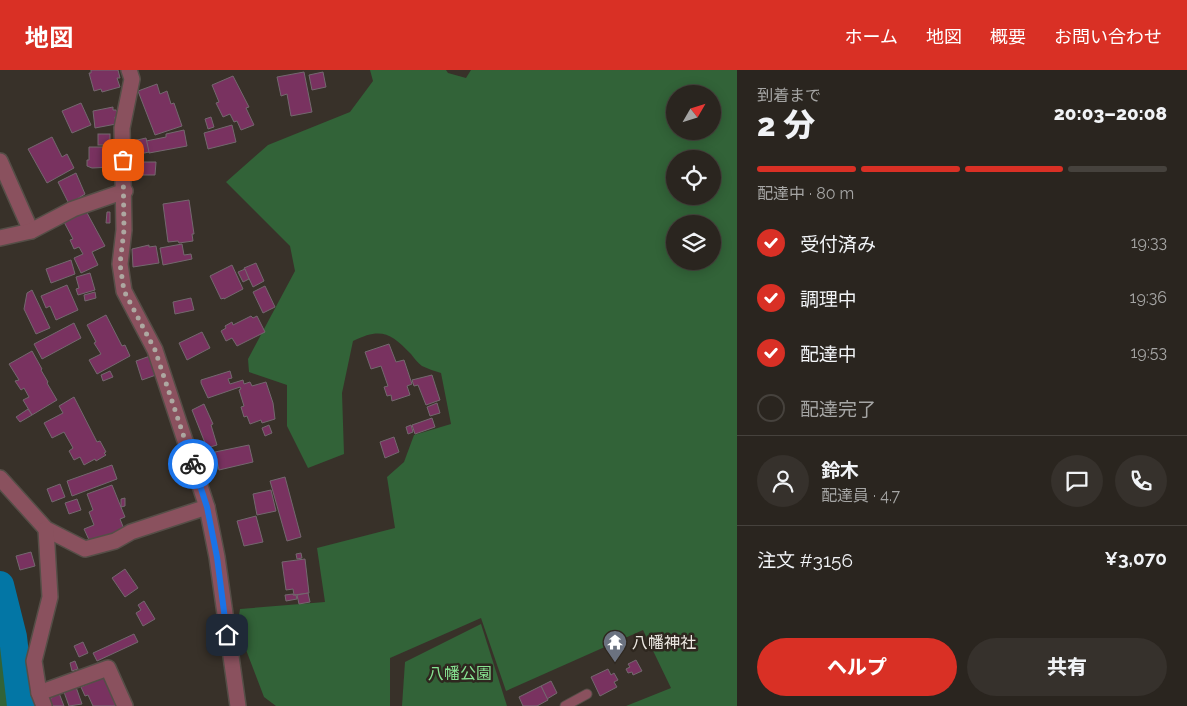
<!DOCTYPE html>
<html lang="ja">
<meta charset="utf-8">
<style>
body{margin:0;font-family:Raleway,"Noto Sans JP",sans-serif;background:#36312c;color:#f1f3f6;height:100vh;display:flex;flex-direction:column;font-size:19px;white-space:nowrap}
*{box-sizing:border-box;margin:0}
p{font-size:16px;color:#a5a5a4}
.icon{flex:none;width:28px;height:28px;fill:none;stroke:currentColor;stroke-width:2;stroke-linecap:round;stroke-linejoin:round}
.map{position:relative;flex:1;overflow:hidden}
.drawer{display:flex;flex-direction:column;background:#2a251f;width:450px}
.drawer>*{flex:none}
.needle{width:32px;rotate:51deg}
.buttons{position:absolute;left:666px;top:15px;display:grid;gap:10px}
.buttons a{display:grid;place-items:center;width:55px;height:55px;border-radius:50%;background:#2a251f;box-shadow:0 2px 12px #0003,0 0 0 1px #46423d;font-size:25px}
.pin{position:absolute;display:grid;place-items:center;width:42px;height:42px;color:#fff;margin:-21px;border-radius:10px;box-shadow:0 2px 8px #0006}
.courier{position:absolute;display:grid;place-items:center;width:50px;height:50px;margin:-25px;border:4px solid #1a73e8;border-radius:50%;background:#fff;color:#222;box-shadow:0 1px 6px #0007}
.summary em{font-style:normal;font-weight:800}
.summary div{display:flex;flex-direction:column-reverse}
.summary{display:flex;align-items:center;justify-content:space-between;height:85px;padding:0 20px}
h1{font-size:32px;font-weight:800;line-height:38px}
.bar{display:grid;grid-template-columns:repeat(4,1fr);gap:8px 5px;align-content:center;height:60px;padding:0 20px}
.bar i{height:6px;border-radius:4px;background:#46423d}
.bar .active{background:#d93025}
.bar p{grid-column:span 4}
.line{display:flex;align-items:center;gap:12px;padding:0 20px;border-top:1px solid #46423d}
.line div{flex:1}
.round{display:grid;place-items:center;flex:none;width:52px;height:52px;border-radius:26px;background:#36312c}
ol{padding:0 20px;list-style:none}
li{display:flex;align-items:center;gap:15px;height:55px}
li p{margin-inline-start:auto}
li .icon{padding:5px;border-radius:50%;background:#d93025;color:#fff;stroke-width:4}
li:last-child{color:#a5a5a4}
li i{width:28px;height:28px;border:2px solid #46423d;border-radius:50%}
.action{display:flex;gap:10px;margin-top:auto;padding:10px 20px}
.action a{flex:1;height:58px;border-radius:30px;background:#d93025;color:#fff;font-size:20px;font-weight:800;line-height:58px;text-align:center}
.action a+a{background:#36312c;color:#f1f3f6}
header{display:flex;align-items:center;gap:30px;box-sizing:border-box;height:70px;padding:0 25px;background:#d93025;color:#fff}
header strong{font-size:24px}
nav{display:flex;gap:28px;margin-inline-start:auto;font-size:18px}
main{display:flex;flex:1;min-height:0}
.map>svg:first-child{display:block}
.green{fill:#326338;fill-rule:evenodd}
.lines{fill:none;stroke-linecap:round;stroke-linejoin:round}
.river{stroke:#0376a5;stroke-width:28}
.building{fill:#793260;stroke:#74686f}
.lane-casing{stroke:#554e47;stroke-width:11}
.street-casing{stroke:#554e47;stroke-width:18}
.lane{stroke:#8a515e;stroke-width:9}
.street{stroke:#8a515e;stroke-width:15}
.done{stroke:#ada8a1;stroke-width:5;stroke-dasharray:0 9}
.route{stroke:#1a73e8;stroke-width:6}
.labels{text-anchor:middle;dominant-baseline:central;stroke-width:5;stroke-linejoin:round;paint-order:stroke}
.poi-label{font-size:16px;fill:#ece8e2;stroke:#2e271f;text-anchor:start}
.park-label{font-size:16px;fill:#86e391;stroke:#2e271f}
</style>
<header>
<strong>地図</strong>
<nav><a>ホーム</a><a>地図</a><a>概要</a><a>お問い合わせ</a></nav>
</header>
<main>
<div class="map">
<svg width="737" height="636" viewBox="0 0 737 636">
<rect width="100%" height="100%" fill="#383129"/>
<g class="green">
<path d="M370 0H446L448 3 466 8 471 0H737V636H626L671 618 643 560 506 621 481 548 390 588V636H276L264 627 243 572 238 551 240 539 325 532 317 478 395 458 387 407 404 392 414 365 451 354 441 303C435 301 428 299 422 296 418 293 414 288 411 284 391 263 381 257 353 271L342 323 344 384 308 398 287 356V315L249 302 248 289 295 201 290 176 226 112 268 75 350 42 373 11ZM675 24H712V61H675ZM675 89H712V126H675ZM675 154H712V191H675Z"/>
<path d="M481 554 507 636H402L405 592Z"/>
<path d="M0 575 21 636H0Z"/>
</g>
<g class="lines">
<path class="river" d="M0 515 13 567 21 636"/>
</g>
<g class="building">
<path d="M91 0H118L120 8H117L120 17 102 22 101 19 94 21 89 3H91Z"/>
<path d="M304 2 312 42 291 46 287 24 281 26 277 7Z"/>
<path d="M323 2 326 17 312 20 309 5Z"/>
<path d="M233 6 249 37 246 38 254 55 241 60 237 51 234 52 230 44 223 47 216 33 219 32 212 15Z"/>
<path d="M157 14 160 24 167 21 171 34 174 33 182 56 155 65 138 21Z"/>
<path d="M81 33 91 55 72 63 62 41Z"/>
<path d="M113 37V40H116L118 46 115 47 116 54 95 58 93 41Z"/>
<path d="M211 47 214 57 208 59 205 49Z"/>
<path d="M232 55 236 72 208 79 204 63Z"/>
<path d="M184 60 187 76 149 83 146 71 166 67V64Z"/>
<rect x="98" y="64" width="12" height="11"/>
<path d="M52 67 62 87 67 84 74 98 47 113 28 79Z"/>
<path d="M146 68 149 82 135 85 133 71Z"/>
<path d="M89 77H111L112 97 92 98 87 96V90H89Z"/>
<path d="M141 92H156L155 105H140Z"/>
<path d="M76 103 85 124 69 134 58 112Z"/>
<path d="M189 130 194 164H192L193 171 179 173 178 171 168 172 163 134Z"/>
<path d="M86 141 105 176 92 182 98 195 81 203 74 188 83 184 79 177 74 179 70 170 73 169 64 152Z"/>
<path d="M107 142H110V153H106Z"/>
<path d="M182 174 184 185 191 184 192 189 163 195 160 178Z"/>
<path d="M149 175V177L156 176 159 193 133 197 132 179Z"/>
<path d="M71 190 75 204 51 213 46 199Z"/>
<path d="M256 193 264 211 253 217 244 198Z"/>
<path d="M232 195 243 219 224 229V228L221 229 210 206Z"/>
<path d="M245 199 249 209 243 212 238 202Z"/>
<path d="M90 203 95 220 78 225 76 219 79 218 76 207Z"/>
<path d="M67 215 78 240 56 250 50 236 46 238 41 226Z"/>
<path d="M265 216 275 237 263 243 253 222Z"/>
<path d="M32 220 50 258 36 264 24 239 27 223Z"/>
<path d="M95 222 96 228 85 231 84 225Z"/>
<path d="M191 228 194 240 175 244 173 232Z"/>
<path d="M106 245 122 276 125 275 130 286 97 304 89 290 101 284 94 273 96 272 87 255Z"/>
<path d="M251 246 253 248 257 246 265 262 237 276 232 268 226 271 221 261 226 258 225 256 232 252 233 255Z"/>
<path d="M74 253 81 268 42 289 34 274Z"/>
<path d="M202 262 210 278 187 290 179 273Z"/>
<path d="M389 274 396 292 404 290 412 314 407 316 410 325 392 331 391 325 387 326 384 317 388 316 381 296 371 299 365 282Z"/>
<path d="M32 281 42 299 41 300 48 312 47 313 57 330 32 345 23 330 29 327 24 318 21 320 15 311 19 310 9 294Z"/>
<path d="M150 286 156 305 142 310 136 291Z"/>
<path d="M110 301 113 307 103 311 101 305Z"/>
<path d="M230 301 232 308 228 309 230 314 243 310 244 314 250 312 252 316 266 312 273 333 275 349 262 353 261 350 250 354 247 346 244 347 241 337 244 336 239 320 241 319 240 317 208 328 201 313V310Z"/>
<path d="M432 305 440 330 426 335 418 315 414 316 412 310Z"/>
<path d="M74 327 97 372 100 371 106 382 104 383 106 385 96 391 95 389 84 395 80 387 74 390 69 381 73 378 64 362 52 368 44 353 63 343 59 336Z"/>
<path d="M437 333 440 343 430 346 427 337Z"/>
<path d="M204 334 213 354 211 355 217 375 207 378 192 340Z"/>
<path d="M28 339 32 345 20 352 16 347Z"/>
<path d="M432 348 435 357 415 364 412 355Z"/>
<path d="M269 355 272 363 265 366 262 358Z"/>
<path d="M411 355 413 362 408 364 406 357Z"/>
<path d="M394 367 399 382 385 388 380 372Z"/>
<path d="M249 375 253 392 219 400 215 382Z"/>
<path d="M112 395 117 409 72 426 67 411Z"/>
<path d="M285 407 301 467 287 471 270 411Z"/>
<path d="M60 414 65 427 52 432 47 419Z"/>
<path d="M112 415 125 447 120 449 124 459 90 472 84 459 94 455 89 442 93 440 87 424Z"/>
<path d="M271 420 276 441 257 445 253 424Z"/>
<path d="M125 428V436L121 437V429Z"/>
<path d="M77 429 81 440 69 444 65 433Z"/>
<path d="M256 446 263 472 244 476 237 451Z"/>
<path d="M31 482 35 496 20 500 16 486Z"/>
<path d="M301 483 302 488 297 489 296 484Z"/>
<path d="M305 489 309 523 294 525 293 519 286 520 282 492Z"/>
<path d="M125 499 138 518 125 527 112 508Z"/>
<path d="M308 523 310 532 299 534 297 525Z"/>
<path d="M293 524V525H296L297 529 286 531 285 525Z"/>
<path d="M144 531 155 549 143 556 136 543 141 540 138 535Z"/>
<path d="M134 564 138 572 97 591 93 583Z"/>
<path d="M83 572 88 583 79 587 74 576Z"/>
<path d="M636 590 642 601 633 605 632 602 628 603 626 599 630 597 628 594Z"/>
<path d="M75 591 78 599 72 601 70 593Z"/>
<path d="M608 599 611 605 614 603 618 610 614 612 617 617 600 626 591 607Z"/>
<path d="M104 607 116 636H93L88 625 85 626 81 617Z"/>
<path d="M551 611 557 623 547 629 541 616Z"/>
<path d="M541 616 548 630 537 636H523L519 627Z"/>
<path d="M76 617 82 634 69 636 64 622Z"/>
<path d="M59 623 64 636H51L49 631 53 626Z"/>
</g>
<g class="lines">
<g class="lane-casing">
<path id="lane" d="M565 636 587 624"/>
</g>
<g class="street-casing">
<g id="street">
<path d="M129 0 132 9 122 58 124 160 120 194 124 221 155 280 207 437 217 487 238 636"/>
<path d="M0 91 31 161"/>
<path d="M0 168 31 161 73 139 125 121"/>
<path d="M0 408 46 459 85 479 115 471 131 462 207 437"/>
<path d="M39 623 108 598 125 636"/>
<path d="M44 636 39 623 34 591 50 527 46 459"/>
</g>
</g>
<use href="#lane" class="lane"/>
<use href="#street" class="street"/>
</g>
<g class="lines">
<path class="done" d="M123 90 124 160 120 194 124 221 155 280 193 394"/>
<path class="route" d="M193 394 207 437 217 487 227 565"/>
</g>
<defs>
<g id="temple-pin" transform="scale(1.25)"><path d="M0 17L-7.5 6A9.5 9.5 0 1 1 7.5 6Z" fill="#6b7280" stroke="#2e271f"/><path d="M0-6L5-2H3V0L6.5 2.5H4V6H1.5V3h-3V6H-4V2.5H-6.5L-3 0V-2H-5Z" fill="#fff"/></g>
</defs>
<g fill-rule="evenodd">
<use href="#temple-pin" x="615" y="572"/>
</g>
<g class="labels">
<g class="poi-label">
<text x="632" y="572">八幡神社</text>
</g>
<g class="park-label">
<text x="460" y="603">八幡公園</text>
</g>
</g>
</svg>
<div class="buttons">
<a><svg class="needle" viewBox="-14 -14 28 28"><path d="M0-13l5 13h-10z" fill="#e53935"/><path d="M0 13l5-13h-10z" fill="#a5a5a4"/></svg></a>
<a><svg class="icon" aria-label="locate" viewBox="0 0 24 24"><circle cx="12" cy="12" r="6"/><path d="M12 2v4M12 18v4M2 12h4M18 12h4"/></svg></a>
<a><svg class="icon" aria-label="layers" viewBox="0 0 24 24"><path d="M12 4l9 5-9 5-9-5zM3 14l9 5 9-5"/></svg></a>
</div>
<div class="pin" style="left:123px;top:90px;background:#ea580c"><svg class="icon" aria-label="bag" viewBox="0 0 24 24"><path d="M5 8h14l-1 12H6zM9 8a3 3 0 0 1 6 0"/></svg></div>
<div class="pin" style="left:227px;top:565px;background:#1f2937"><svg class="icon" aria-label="home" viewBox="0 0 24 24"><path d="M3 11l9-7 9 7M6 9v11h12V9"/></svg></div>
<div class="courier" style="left:193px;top:394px"><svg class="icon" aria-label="bike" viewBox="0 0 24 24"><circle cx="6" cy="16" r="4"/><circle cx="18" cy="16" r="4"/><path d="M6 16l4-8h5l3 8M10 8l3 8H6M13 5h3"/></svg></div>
</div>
<section class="drawer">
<div class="summary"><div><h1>2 分</h1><p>到着まで</p></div><em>20:03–20:08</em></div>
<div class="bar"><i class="active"></i><i class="active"></i><i class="active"></i><i></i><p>配達中 · 80 m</p></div>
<ol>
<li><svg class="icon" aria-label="check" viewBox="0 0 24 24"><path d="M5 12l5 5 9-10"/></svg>受付済み<p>19:33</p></li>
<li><svg class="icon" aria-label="check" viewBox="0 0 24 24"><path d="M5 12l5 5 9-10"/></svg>調理中<p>19:36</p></li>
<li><svg class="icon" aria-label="check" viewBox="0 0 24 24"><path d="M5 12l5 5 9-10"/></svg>配達中<p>19:53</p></li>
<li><i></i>配達完了</li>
</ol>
<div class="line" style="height:90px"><a class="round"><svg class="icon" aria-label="person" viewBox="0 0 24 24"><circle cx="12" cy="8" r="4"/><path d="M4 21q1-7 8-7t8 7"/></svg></a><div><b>鈴木</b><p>配達員 · 4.7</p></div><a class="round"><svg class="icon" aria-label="chat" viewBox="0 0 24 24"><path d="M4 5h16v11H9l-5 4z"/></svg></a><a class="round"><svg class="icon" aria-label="phone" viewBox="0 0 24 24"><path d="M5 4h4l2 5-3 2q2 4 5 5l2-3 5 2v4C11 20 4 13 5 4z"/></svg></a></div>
<div class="line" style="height:65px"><div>注文 #3156</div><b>¥3,070</b></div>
<div class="action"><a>ヘルプ</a><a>共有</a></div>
</section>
</main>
